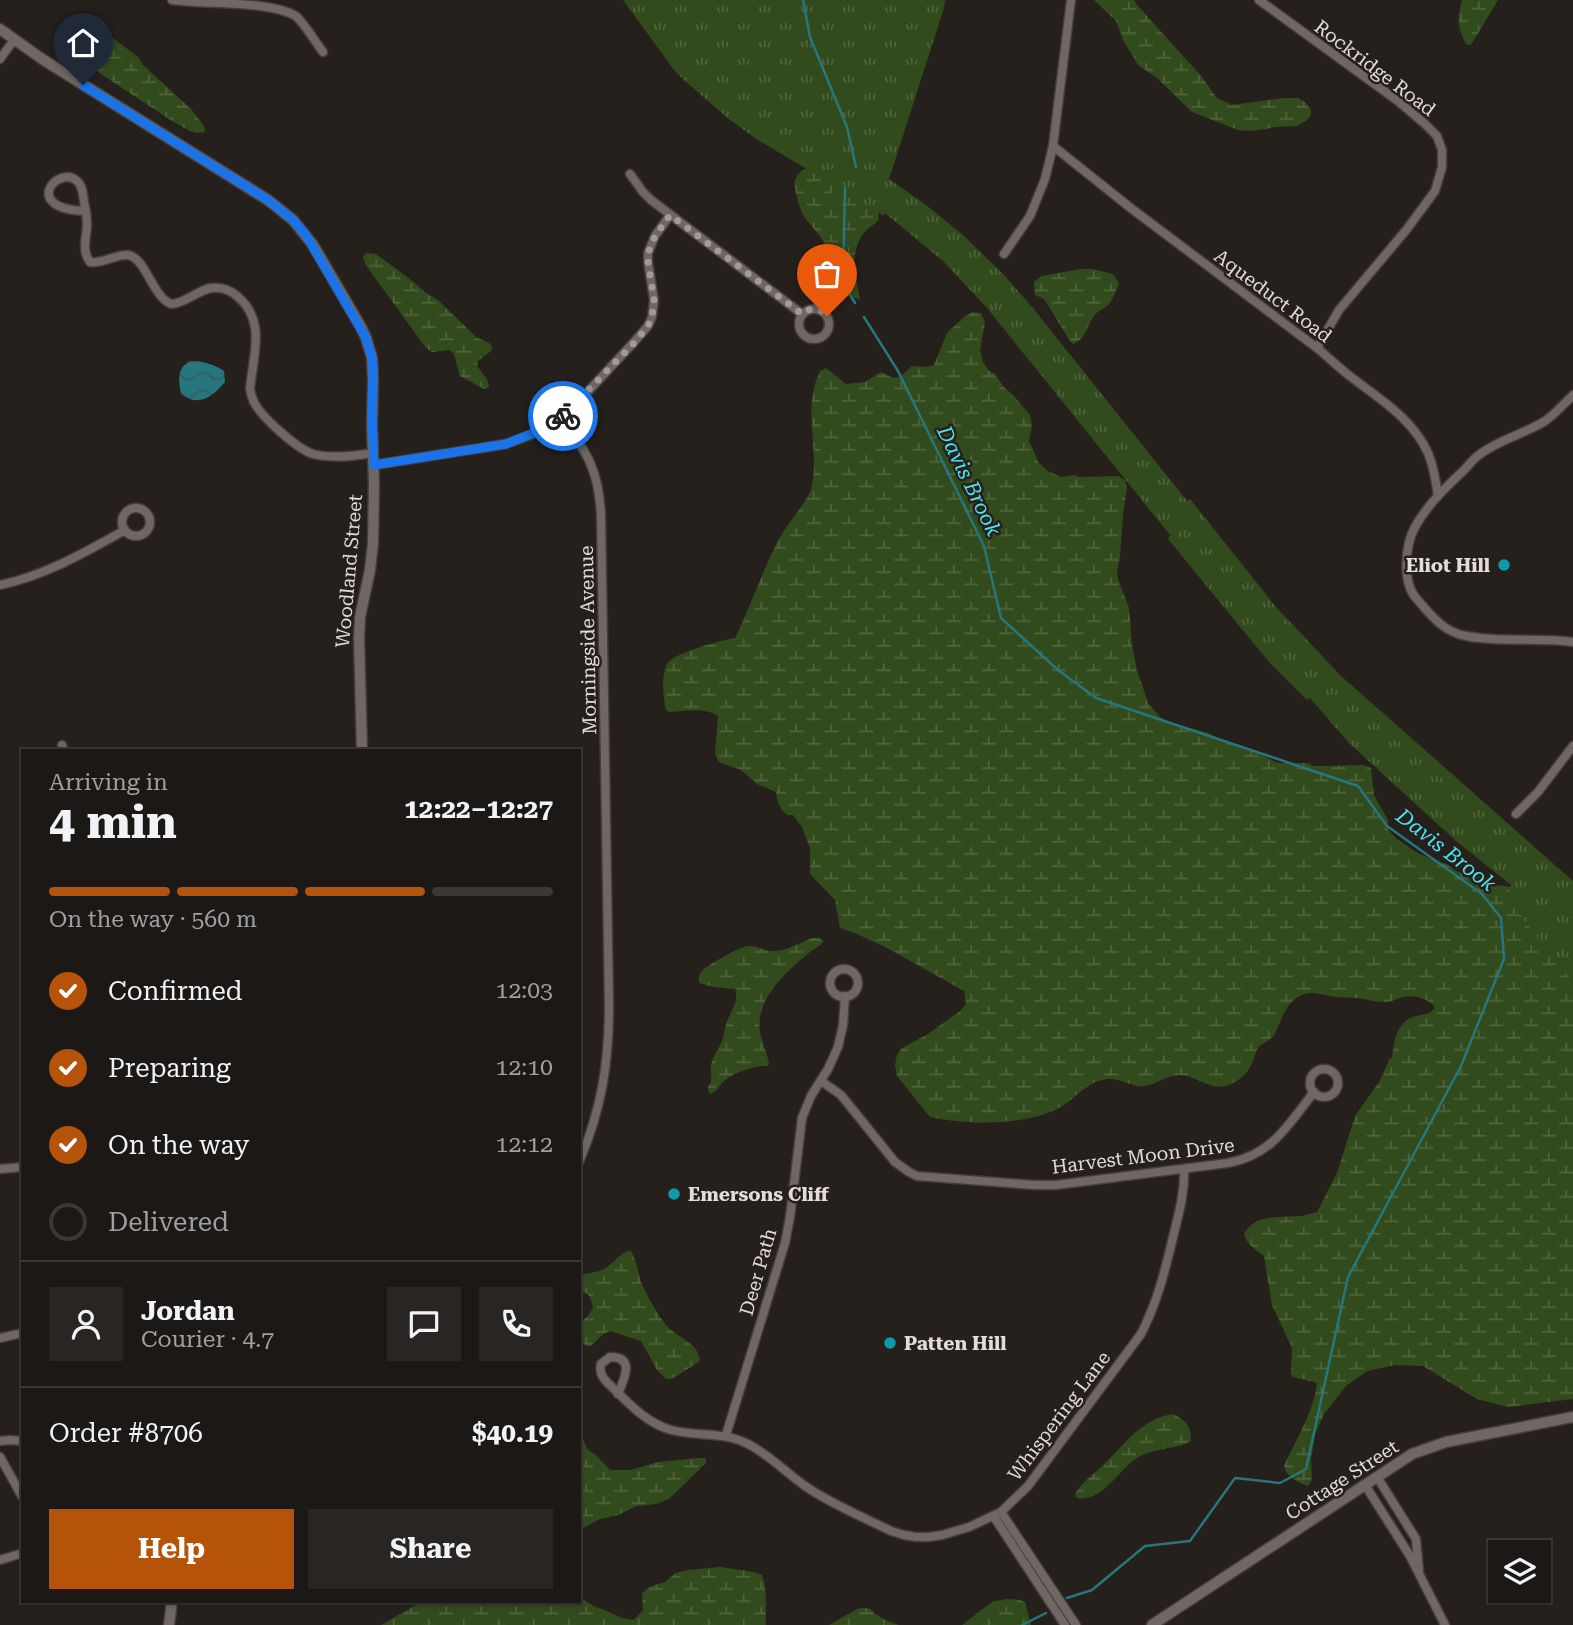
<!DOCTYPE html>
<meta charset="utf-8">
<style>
body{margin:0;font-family:"Roboto Serif",serif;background:#292523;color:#f1f3f6;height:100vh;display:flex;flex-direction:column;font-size:26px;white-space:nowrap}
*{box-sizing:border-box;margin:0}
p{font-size:23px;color:#a0a0a1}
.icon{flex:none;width:38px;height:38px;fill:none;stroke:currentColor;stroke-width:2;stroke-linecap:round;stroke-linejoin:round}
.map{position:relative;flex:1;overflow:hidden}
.side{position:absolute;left:21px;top:749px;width:560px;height:854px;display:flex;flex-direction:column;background:#1c1816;border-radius:0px;box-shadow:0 2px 5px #0004,0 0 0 2px #3a3735}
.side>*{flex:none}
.tools{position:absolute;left:1488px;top:1540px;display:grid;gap:14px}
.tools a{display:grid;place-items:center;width:63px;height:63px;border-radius:0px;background:#1c1816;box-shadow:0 2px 5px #0004,0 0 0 2px #3a3735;font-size:35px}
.pin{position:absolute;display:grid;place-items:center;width:60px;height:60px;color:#fff;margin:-72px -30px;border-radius:50% 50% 50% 0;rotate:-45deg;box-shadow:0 0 7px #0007}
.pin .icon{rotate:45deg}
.courier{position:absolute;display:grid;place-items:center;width:70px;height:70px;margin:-35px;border:5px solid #1a73e8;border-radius:50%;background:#fff;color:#222;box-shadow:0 2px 9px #0007}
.overview em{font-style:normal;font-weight:700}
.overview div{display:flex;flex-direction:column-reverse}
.overview{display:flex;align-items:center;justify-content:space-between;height:119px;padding:0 28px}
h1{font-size:46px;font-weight:700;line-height:52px}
.bar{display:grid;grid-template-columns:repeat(4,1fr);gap:10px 7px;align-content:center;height:84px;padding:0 28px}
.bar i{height:9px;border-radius:5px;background:#3a3735}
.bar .on{background:#b45309}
.bar p{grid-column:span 4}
.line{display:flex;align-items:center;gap:18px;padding:0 28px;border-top:2px solid #3a3735}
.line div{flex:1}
.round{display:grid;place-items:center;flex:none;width:74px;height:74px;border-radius:0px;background:#292523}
ol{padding:0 28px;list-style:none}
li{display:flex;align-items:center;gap:21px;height:77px}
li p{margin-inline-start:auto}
li .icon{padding:7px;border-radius:50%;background:#b45309;color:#fff;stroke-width:4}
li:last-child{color:#a0a0a1}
li i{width:38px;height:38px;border:4px solid #3a3735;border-radius:50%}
.button{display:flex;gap:14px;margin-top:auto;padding:14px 28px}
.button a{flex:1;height:80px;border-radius:0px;background:#b45309;color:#fff;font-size:28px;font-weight:700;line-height:80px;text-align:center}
.button a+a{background:#292523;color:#f1f3f6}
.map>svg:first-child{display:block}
.wetland{fill:url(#wetland-marsh)}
.park{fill:url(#park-tufts)}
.water{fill:url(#water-waves)}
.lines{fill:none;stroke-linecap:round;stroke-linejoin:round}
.stream{stroke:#25777d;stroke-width:2.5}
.minor-casing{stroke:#423d3a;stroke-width:11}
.tertiary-casing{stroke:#423d3a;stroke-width:13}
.minor{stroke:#6e6763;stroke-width:8}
.tertiary{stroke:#6e6763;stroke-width:10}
.done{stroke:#a09b98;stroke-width:7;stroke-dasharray:0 12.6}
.route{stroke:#1a73e8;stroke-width:9}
.culture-dot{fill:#0f9aa8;stroke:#26201d;stroke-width:2.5}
.labels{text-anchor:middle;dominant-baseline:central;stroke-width:5;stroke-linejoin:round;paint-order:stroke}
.street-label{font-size:19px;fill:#e2dddb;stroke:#26201d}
.poi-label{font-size:19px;font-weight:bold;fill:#e2dddb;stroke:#26201d;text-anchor:start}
.water-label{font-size:21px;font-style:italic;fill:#4ae5f0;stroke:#26201d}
</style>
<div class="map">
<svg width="1573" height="1625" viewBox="0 0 1573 1625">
<defs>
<pattern id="wetland-marsh" width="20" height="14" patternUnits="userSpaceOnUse" patternTransform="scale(1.75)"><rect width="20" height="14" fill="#324b1c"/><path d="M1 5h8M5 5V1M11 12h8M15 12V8" fill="none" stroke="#4f643c"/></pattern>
<pattern id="park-tufts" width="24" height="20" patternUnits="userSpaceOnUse" patternTransform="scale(1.75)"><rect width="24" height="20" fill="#324b1c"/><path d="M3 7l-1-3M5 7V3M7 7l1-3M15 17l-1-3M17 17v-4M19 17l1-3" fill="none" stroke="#4f643c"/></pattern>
<pattern id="water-waves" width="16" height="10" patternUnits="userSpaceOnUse" patternTransform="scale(1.75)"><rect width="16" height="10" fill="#25777d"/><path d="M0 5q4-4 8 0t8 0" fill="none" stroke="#335f62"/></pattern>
</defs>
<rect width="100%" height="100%" fill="#26201d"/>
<g class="wetland">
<path d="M1094 0H1134L1137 5 1202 77 1217 98 1232 105 1284 98H1298L1306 103 1311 110V115L1306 121 1297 126 1274 127 1267 129 1251 131 1238 130 1192 112 1156 77 1138 65 1123 40 1116 21Z"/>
<path d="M1462 0H1498L1471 45 1466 44C1457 27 1457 18 1462 0Z"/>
<path d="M109 35 138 57 143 65 191 109 204 126 205 132 197 133 188 130 172 121 98 72 90 70 76 59 78 46 86 39Z"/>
<path d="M804 169H812L878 210 879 219C875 225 868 227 863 234 848 255 857 277 860 300 850 295 833 291 827 281 821 271 829 260 826 249 823 235 808 225 802 213 800 208 798 202 797 197 793 184 793 177 804 169Z"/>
<path d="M366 253 376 254 411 280 426 293 438 300 476 337 491 344 492 348 491 351 478 361 477 366 487 379 489 387 484 389 460 376 454 354 450 350 432 352 426 348 365 264 363 257Z"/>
<path d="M1081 269H1093L1113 274 1119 283C1116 290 1113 300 1108 305 1103 310 1098 310 1094 316 1087 326 1086 339 1073 344L1070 341 1044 299 1035 295 1034 282 1042 276Z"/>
<path d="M973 312 981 313 985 322 980 350 983 362 989 371 994 373 1004 387 1014 396 1030 415 1032 426 1029 441 1039 463 1048 471 1061 477 1074 475 1080 477 1118 476 1125 480 1127 487 1123 515 1120 557 1117 571 1118 579 1129 608 1132 645 1137 670 1148 703 1160 717 1168 722 1208 733 1229 743 1236 744 1241 748 1253 751 1278 763H1307L1314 766H1330L1363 765 1371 768 1374 795 1388 820V830L1397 839 1419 854 1448 865 1458 872 1480 876 1497 885 1517 888 1573 928V1399L1508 1407 1477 1399 1423 1366 1395 1365 1367 1371 1346 1386 1324 1414 1315 1435 1311 1460 1312 1480 1308 1486C1299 1483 1286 1477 1284 1466 1296 1440 1313 1413 1317 1384L1314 1382 1293 1377 1291 1375 1292 1348 1272 1305 1264 1256C1255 1249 1247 1245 1244 1234 1256 1213 1280 1218 1301 1216 1307 1215 1312 1213 1317 1212L1337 1173 1355 1116 1379 1082 1390 1058H1392C1394 1044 1395 1026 1410 1018 1419 1014 1428 1016 1435 1008 1431 999 1413 994 1403 997 1398 998 1393 1001 1388 1002 1378 1003 1367 999 1357 998 1350 997 1343 998 1336 997 1325 996 1316 991 1305 994 1286 999 1282 1020 1274 1035 1270 1041 1262 1043 1258 1048 1255 1053 1254 1058 1252 1063 1248 1074 1237 1083 1225 1086 1209 1090 1195 1075 1180 1075 1167 1075 1157 1084 1145 1086 1133 1088 1121 1078 1109 1079 1089 1079 1075 1099 1059 1108 1026 1126 966 1125 930 1117L897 1076 895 1065 897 1055 902 1048 928 1034 960 1011 966 1004 964 991 889 949 857 934 840 928 835 900 810 874V848L802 827 793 815H787C780 809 777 801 776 792L757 784 741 770 719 762 715 754 718 716C705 707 685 711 669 712L666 710C663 696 661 677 667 664 673 653 722 640 735 638 751 606 762 571 779 539 786 525 808 501 811 489 821 450 801 412 820 371L826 368 846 384 865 382 881 372C898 382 899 378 912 366L926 367 934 365 947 333 964 317Z"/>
<path d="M812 938H819L824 941C820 946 816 948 811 951 788 971 755 997 760 1032 762 1042 767 1053 769 1064L768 1066C756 1065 732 1073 723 1082 718 1087 718 1090 711 1094L709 1093 708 1087C714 1079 710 1075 711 1066 712 1057 719 1049 722 1041 724 1036 724 1030 726 1025 729 1013 740 1002 735 989L713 987 699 983C699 978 698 977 701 972 705 966 741 946 749 946 758 946 767 952 776 951 785 951 802 942 812 938Z"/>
<path d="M630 1250C637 1260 637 1270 641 1282 647 1296 657 1314 667 1326 679 1339 698 1342 700 1361L672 1379H666L657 1370 641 1341 610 1331 602 1335 591 1346 585 1345 579 1338 580 1323 588 1316 593 1308C591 1298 590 1293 579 1291V1275C589 1273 599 1273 607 1267 615 1262 620 1253 630 1250Z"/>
<path d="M1174 1414C1187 1422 1191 1426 1191 1441 1173 1451 1154 1446 1134 1460 1117 1473 1101 1502 1077 1498L1075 1494C1082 1482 1092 1476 1102 1466 1124 1446 1141 1418 1174 1414Z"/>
<path d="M579 1432 588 1450 596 1455 610 1470H631L658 1462 700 1458H706V1463L669 1499 656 1504 637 1506 618 1515 600 1519 579 1530Z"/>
<path d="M720 1567 754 1572 762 1575C768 1592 765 1607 766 1625H381L423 1601H579V1595C592 1608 597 1606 611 1613 621 1617 623 1619 634 1620L643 1610 642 1594 649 1587 665 1582 676 1573 688 1570Z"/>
<path d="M1006 1599 1020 1600 1025 1602 1031 1625H962L992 1602Z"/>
<path d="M864 1608 870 1609C878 1617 888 1622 899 1625H829L857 1609Z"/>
</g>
<path class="park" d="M623 0H945L944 8 889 179 926 205 963 235 1004 275 1032 307 1188 502 1190 499 1276 607 1340 675 1573 881V982L1507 899 1511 885 1456 841 1349 743 1310 698 1307 700 1269 662 1168 539 1170 535 987 308 943 261 885 213 884 216 849 195 843 204 830 196 835 186 755 138 729 119 685 81 674 70Z"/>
<path class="water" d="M190 361C202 361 214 364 224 371L225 382C213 396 199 408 181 394 179 380 176 369 190 361Z"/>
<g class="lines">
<g class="stream">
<path d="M803 0 810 37 847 127 856 167"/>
<path d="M845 188 843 283 855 303"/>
<path d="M864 317 898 371 984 546 1001 618 1058 670 1096 698 1358 786 1387 826 1482 894 1501 918 1504 959 1461 1066 1348 1277 1306 1469 1280 1483 1235 1478 1190 1541 1145 1546 1092 1590 1067 1598"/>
<path d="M1022 1625 1046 1613"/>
</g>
<g class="minor-casing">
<g id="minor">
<path d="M172 0C209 5 266 0 296 16 306 26 314 40 323 52"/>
<path d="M1259 0 1398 101 1425 124 1437 136 1442 150V167L1435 191 1407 229 1339 310 1317 348"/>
<path d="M0 59 14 40"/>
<path d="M1053 146 1132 209 1317 348C1327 356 1336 365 1346 373 1376 397 1412 417 1428 453 1434 467 1436 481 1438 496"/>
<path d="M630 174 643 192 651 200 802 314"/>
<path d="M86 211C20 209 58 164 77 181 83 186 83 195 84 202 86 209 87 217 87 224 87 237 81 250 90 262 104 264 115 254 128 255 146 258 152 296 171 304 186 303 196 291 211 288 221 287 230 290 237 296 267 321 253 355 250 389 251 394 252 399 255 404 263 418 297 449 313 454 331 459 355 456 373 453"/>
<path d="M1004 254 1030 216 1045 179 1053 146 1071 0"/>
<circle cx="814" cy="324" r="15"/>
<path d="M1573 395C1564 404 1555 414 1545 421 1524 434 1498 440 1479 455 1473 459 1469 465 1464 470 1446 487 1427 505 1415 527 1405 545 1402 582 1416 598 1431 615 1443 632 1466 636 1501 643 1538 637 1573 642"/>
<path d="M561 419C588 452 599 472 601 516L609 1005C609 1061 602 1109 579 1162"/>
<path d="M374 465 506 444 541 431 569 412 634 342 648 326 652 317 654 300 648 262V253L655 236 670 215"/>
<circle cx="136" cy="522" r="14"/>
<path d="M0 585C46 575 84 553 125 530"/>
<path d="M62 745 64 751"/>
<path d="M1516 814 1538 792 1573 746"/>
<circle cx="844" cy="983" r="14"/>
<circle cx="1324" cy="1083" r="14"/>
<path d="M821 1081 841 1095 895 1162 909 1172 917 1176 1034 1185H1056L1228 1163C1272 1155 1288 1125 1314 1092"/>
<path d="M0 1169 23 1167"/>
<path d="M0 1338 23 1333"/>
<path d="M618 1394C624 1379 636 1357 610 1357L601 1364C598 1376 607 1382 615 1390 631 1406 649 1424 671 1430 698 1437 725 1431 750 1445 770 1456 787 1473 805 1486 831 1504 863 1517 891 1531L904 1535 916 1537H929L942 1535 969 1527 1001 1512 1028 1486 1141 1334C1159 1299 1166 1266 1175 1229 1180 1209 1185 1189 1184 1169"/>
<path d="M726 1435 785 1243 790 1217 802 1118 811 1096 828 1069 838 1047 843 1025 845 996"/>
<path d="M0 1441 10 1440 23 1441"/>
<path d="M0 1457 23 1498"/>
<path d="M1377 1477 1416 1539 1419 1571"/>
<path d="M1365 1485 1410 1556 1445 1625"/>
<path d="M1001 1512 1076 1625"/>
<path d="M994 1517 1065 1625"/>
<path d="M0 1560 23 1553"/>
</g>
</g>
<g class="tertiary-casing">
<g id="tertiary">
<path d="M0 29 42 59 268 200 293 220 313 245 361 327 366 338 372 358 373 380 372 426 374 484 373 543 370 570 360 617 359 638 362 751"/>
<path d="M169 1625 172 1601"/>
<path d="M1152 1625 1412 1454 1446 1442 1573 1417"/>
</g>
</g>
<use href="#minor" class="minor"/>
<use href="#tertiary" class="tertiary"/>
</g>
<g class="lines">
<path class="done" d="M563 416 635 342 648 326 652 317 654 300 648 261V253L655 236 670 215 802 314C810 307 820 307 827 316"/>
<path class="route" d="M83 85 268 200 293 220 306 235 366 338 372 358 373 368 372 414 374 465 506 444 541 430 563 416"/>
</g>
<g class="culture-dot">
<circle cx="1504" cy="565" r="7"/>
<circle cx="674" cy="1194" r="7"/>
<circle cx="890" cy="1343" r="7"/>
</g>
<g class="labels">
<g class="street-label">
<text transform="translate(1375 68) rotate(37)">Rockridge Road</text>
<text transform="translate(1273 296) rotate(37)">Aqueduct Road</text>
<text transform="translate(349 571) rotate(-85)">Woodland Street</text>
<text transform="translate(588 640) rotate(-91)">Morningside Avenue</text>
<text transform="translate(1143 1156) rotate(-7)">Harvest Moon Drive</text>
<text transform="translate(758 1272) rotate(-74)">Deer Path</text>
<text transform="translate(1059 1416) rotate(-53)">Whispering Lane</text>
<text transform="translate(1342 1480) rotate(-33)">Cottage Street</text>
</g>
<g class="poi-label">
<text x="1490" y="565" text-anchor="end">Eliot Hill</text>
<text x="688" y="1194">Emersons Cliff</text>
<text x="904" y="1343">Patten Hill</text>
</g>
<g class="water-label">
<text transform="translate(969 481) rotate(64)">Davis Brook</text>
<text transform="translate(1446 850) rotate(38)">Davis Brook</text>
</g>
</g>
</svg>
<div class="tools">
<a><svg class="icon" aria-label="layers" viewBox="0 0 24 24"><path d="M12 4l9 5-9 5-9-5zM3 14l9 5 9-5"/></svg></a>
</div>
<div class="pin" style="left:827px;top:316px;background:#ea580c"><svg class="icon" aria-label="bag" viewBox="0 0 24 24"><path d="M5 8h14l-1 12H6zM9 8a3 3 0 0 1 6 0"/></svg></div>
<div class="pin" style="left:83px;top:85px;background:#1f2937"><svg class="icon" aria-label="home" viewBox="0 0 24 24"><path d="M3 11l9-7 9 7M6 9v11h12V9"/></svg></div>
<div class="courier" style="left:563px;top:416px"><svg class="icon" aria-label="bike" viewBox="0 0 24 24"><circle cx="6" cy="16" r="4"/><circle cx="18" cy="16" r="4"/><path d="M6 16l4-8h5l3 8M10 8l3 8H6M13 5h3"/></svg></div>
<section class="side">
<div class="overview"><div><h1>4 min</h1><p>Arriving in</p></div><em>12:22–12:27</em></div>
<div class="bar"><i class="on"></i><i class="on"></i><i class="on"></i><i></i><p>On the way · 560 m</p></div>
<ol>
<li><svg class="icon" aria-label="check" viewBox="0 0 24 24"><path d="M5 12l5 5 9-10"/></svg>Confirmed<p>12:03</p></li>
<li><svg class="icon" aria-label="check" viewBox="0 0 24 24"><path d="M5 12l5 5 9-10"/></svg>Preparing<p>12:10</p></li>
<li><svg class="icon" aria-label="check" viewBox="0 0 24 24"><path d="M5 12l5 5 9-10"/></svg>On the way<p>12:12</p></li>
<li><i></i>Delivered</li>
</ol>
<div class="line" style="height:126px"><a class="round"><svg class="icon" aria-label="person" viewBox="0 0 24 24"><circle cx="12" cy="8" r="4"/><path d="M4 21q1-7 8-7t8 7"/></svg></a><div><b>Jordan</b><p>Courier · 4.7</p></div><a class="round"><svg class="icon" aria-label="chat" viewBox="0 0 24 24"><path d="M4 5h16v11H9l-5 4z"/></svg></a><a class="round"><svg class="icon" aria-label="phone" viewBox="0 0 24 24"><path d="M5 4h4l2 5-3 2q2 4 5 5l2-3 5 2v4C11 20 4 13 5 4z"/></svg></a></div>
<div class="line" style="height:91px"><div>Order #8706</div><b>$40.19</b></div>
<div class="button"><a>Help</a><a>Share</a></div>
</section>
</div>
